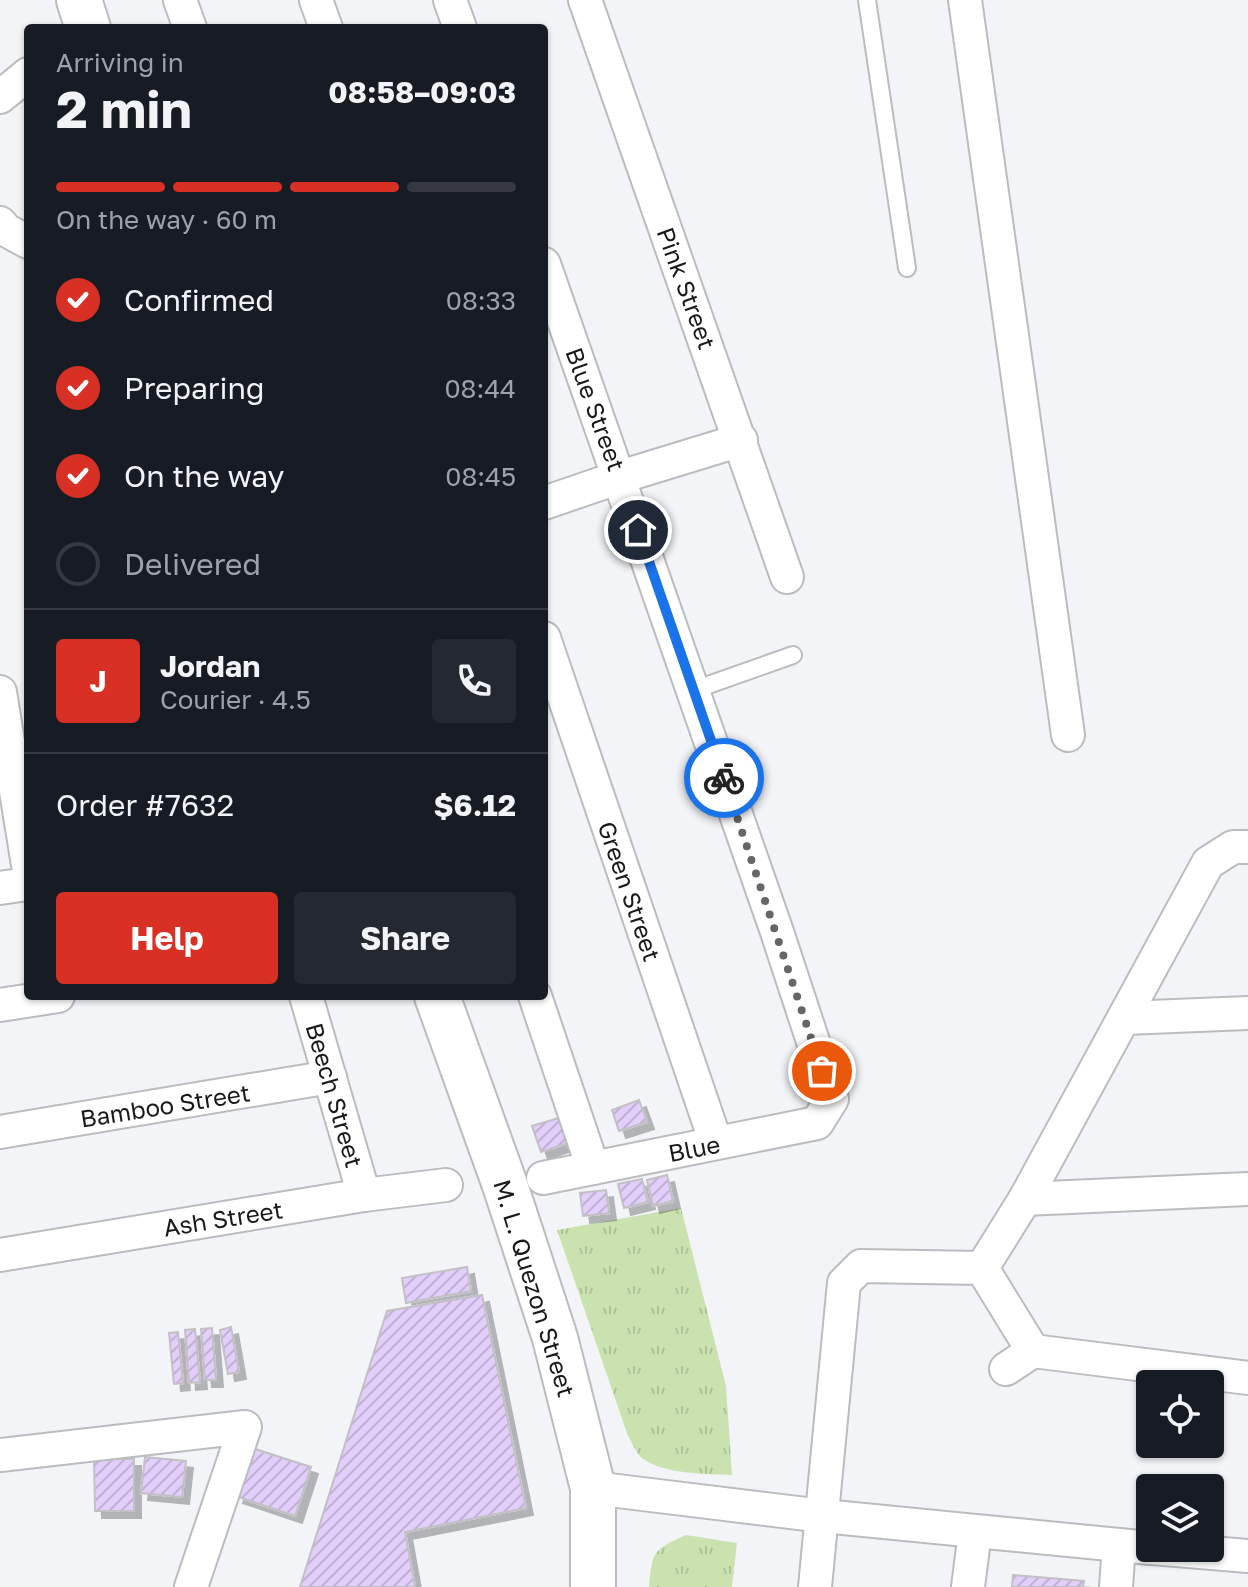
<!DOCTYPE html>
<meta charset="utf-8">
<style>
body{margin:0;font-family:"Golos Text",sans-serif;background:#242831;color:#f1f3f6;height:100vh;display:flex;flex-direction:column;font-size:30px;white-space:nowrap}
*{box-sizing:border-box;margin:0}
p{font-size:26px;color:#9ea1a6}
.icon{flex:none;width:44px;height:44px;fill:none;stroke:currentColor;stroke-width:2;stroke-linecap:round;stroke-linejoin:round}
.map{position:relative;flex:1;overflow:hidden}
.drawer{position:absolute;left:24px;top:24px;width:524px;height:976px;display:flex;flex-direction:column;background:#171b24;border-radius:8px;box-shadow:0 2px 6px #0004}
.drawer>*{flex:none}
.controls{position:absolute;left:1136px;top:1370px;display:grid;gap:16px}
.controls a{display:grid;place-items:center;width:88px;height:88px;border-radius:8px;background:#171b24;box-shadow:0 2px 6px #0004;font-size:40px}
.pin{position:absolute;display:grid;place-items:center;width:68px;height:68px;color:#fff;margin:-34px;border:4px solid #fff;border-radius:50%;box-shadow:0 2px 8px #0007}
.courier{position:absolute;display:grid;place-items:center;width:80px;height:80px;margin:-40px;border:6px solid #1a73e8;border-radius:50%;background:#fff;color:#222;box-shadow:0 2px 10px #0007}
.headline em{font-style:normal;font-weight:700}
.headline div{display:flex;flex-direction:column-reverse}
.headline{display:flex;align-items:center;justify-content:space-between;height:136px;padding:0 32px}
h1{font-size:52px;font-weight:700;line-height:60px}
.bar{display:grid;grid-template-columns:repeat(4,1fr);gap:12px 8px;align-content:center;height:96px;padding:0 32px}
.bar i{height:10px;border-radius:6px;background:#363941}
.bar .current{background:#d93025}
.bar p{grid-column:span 4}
.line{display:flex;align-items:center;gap:20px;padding:0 32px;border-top:2px solid #363941}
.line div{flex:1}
.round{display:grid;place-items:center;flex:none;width:84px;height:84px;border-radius:8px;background:#242831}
ol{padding:0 32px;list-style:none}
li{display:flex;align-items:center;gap:24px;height:88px}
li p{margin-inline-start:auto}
li .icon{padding:8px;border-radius:50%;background:#d93025;color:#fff;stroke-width:4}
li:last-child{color:#9ea1a6}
li i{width:44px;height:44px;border:4px solid #363941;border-radius:50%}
.primary-button{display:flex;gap:16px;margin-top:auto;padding:16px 32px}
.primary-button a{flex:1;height:92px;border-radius:8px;background:#d93025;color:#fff;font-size:32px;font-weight:700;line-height:92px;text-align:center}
.primary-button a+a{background:#242831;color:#f1f3f6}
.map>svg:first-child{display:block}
.grass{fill:url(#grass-tufts)}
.building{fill:url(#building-hatch);stroke:#c2c0c4;stroke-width:2;filter:url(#shadow)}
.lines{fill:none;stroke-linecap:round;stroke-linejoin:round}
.lane-casing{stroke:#babcbf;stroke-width:20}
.street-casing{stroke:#babcbf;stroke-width:36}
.secondary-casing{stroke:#babcbf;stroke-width:48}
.lane{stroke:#fff;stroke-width:16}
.street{stroke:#fff;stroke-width:32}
.secondary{stroke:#fff;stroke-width:44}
.done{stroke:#656668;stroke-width:8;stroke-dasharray:0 14.4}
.route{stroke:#1a73e8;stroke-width:10}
.labels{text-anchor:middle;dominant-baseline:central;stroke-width:8;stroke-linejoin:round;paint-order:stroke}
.street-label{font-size:24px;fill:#19191b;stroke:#fff}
</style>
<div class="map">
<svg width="1248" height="1587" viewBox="0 0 1248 1587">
<defs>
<pattern id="grass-tufts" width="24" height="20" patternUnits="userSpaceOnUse" patternTransform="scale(2)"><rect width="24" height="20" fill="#cae2b0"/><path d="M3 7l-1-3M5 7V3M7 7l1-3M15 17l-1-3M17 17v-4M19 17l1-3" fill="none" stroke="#adc197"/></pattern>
<pattern id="building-hatch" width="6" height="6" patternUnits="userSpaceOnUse" patternTransform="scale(2)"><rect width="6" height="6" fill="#e2cefa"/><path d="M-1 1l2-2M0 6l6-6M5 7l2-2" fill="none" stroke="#c1b0d6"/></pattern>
<filter id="shadow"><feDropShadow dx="7" dy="7" stdDeviation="0" flood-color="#0004"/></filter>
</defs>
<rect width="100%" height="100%" fill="#f2f4f8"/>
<g class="grass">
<path d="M681 1208 726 1386 732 1475C707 1474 662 1474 642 1458 636 1453 632 1442 628 1436L557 1230Z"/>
<path d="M686 1535 737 1543 732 1587H649C652 1551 653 1550 686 1535Z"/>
</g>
<g class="building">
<path d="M639 1100 647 1122 619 1131 612 1110Z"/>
<path d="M562 1117 571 1142 541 1152 532 1126Z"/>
<path d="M667 1175 673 1201 653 1206 647 1180Z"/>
<path d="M642 1179 648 1202 624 1208 618 1184Z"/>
<path d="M606 1190 609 1213 583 1216 580 1193Z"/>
<path d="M467 1267 471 1291 406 1303 402 1278Z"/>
<path d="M482 1295 526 1508 405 1532 415 1587H300L387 1311Z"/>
<path d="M231 1327 239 1372 228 1374 220 1330Z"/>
<path d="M212 1328 216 1380H205L201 1329Z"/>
<path d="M195 1329 200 1382 189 1383 185 1330Z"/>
<path d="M178 1332 183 1383 174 1384 169 1333Z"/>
<path d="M252 1448 311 1467 295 1516 236 1496Z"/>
<path d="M145 1457 186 1461 182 1497 141 1493Z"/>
<path d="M94 1459H134V1511H95Z"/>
<path d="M1013 1575 1084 1581 1083 1587H1012Z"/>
</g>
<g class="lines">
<g class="lane-casing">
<g id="lane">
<path d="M867 0 907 268"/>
<path d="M694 690 793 655"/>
</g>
</g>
<g class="street-casing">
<g id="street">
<path d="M180 0 190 28"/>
<path d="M316 0 326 28"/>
<path d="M450 0 460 28"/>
<path d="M585 0 787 577"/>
<path d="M965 0 1068 735"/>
<path d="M0 97 28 74"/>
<path d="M0 223 6 230 28 242"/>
<path d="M544 503 620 477 741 440"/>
<path d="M544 638 716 1143"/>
<path d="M0 692 28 865"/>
<path d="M0 888 28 884"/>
<path d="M306 996 364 1195"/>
<path d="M535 996 593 1168"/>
<path d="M0 1005 58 996"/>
<path d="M1125 1018 1248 1013"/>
<path d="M0 1132 330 1077"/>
<path d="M543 1178 817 1123 832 1099 776 929 544 264"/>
<path d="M1025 1199 1248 1189"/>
<path d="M0 1255 364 1195 446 1185"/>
<path d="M982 1268 1025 1199 1208 863 1233 847H1248"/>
<path d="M1006 1369 1033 1351"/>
<path d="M0 1455 245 1427 191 1587"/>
<path d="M593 1488 823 1516 1150 1548"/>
<path d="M1152 1548 1248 1556"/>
<path d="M815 1587 844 1283 861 1266 982 1268 1033 1351 1248 1378"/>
<path d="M968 1587 975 1532"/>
<path d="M1116 1587 1119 1545"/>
</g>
</g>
<g class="secondary-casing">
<g id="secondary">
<path d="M79 0 88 28"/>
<path d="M437 996 505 1185 555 1338 593 1488V1587"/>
</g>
</g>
<use href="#lane" class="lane"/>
<use href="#street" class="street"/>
<use href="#secondary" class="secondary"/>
</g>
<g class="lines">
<path class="done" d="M724 778 822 1071"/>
<path class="route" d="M638 530 724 778"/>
</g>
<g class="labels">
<g class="street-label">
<text transform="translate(687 288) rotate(70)">Pink Street</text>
<text transform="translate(596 409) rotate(70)">Blue Street</text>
<text transform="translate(630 891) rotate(71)">Green Street</text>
<text transform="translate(335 1095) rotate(74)">Beech Street</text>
<text transform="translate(165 1105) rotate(-9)">Bamboo Street</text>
<text transform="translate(694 1148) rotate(-11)">Blue</text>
<text transform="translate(223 1218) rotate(-9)">Ash Street</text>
<text transform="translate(535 1288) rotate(73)">M. L. Quezon Street</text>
</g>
</g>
</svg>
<div class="controls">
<a><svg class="icon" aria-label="locate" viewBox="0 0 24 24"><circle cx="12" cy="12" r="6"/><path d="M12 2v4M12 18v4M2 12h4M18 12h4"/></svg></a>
<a><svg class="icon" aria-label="layers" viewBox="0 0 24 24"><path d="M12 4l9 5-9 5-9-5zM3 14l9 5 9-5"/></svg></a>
</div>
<div class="pin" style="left:822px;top:1071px;background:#ea580c"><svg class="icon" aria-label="bag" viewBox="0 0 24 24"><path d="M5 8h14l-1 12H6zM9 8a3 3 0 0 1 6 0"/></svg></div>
<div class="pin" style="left:638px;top:530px;background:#1f2937"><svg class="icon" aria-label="home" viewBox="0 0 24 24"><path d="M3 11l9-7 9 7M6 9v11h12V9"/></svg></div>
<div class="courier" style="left:724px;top:778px"><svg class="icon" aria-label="bike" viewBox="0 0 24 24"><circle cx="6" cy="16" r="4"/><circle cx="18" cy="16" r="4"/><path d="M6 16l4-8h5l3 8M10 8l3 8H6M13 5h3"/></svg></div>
<section class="drawer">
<div class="headline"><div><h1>2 min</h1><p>Arriving in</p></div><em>08:58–09:03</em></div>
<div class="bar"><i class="current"></i><i class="current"></i><i class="current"></i><i></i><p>On the way · 60 m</p></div>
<ol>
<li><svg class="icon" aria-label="check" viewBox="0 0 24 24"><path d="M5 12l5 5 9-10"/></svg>Confirmed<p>08:33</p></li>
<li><svg class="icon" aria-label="check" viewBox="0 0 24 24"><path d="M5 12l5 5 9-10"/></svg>Preparing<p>08:44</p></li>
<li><svg class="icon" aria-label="check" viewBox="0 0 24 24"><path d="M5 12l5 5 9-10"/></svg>On the way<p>08:45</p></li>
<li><i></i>Delivered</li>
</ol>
<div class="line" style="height:144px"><b class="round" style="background:#d93025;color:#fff">J</b><div><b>Jordan</b><p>Courier · 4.5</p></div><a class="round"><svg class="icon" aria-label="phone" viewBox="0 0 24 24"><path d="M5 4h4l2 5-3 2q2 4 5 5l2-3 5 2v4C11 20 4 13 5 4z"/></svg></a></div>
<div class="line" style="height:104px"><div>Order #7632</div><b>$6.12</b></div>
<div class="primary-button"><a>Help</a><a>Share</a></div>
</section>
</div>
